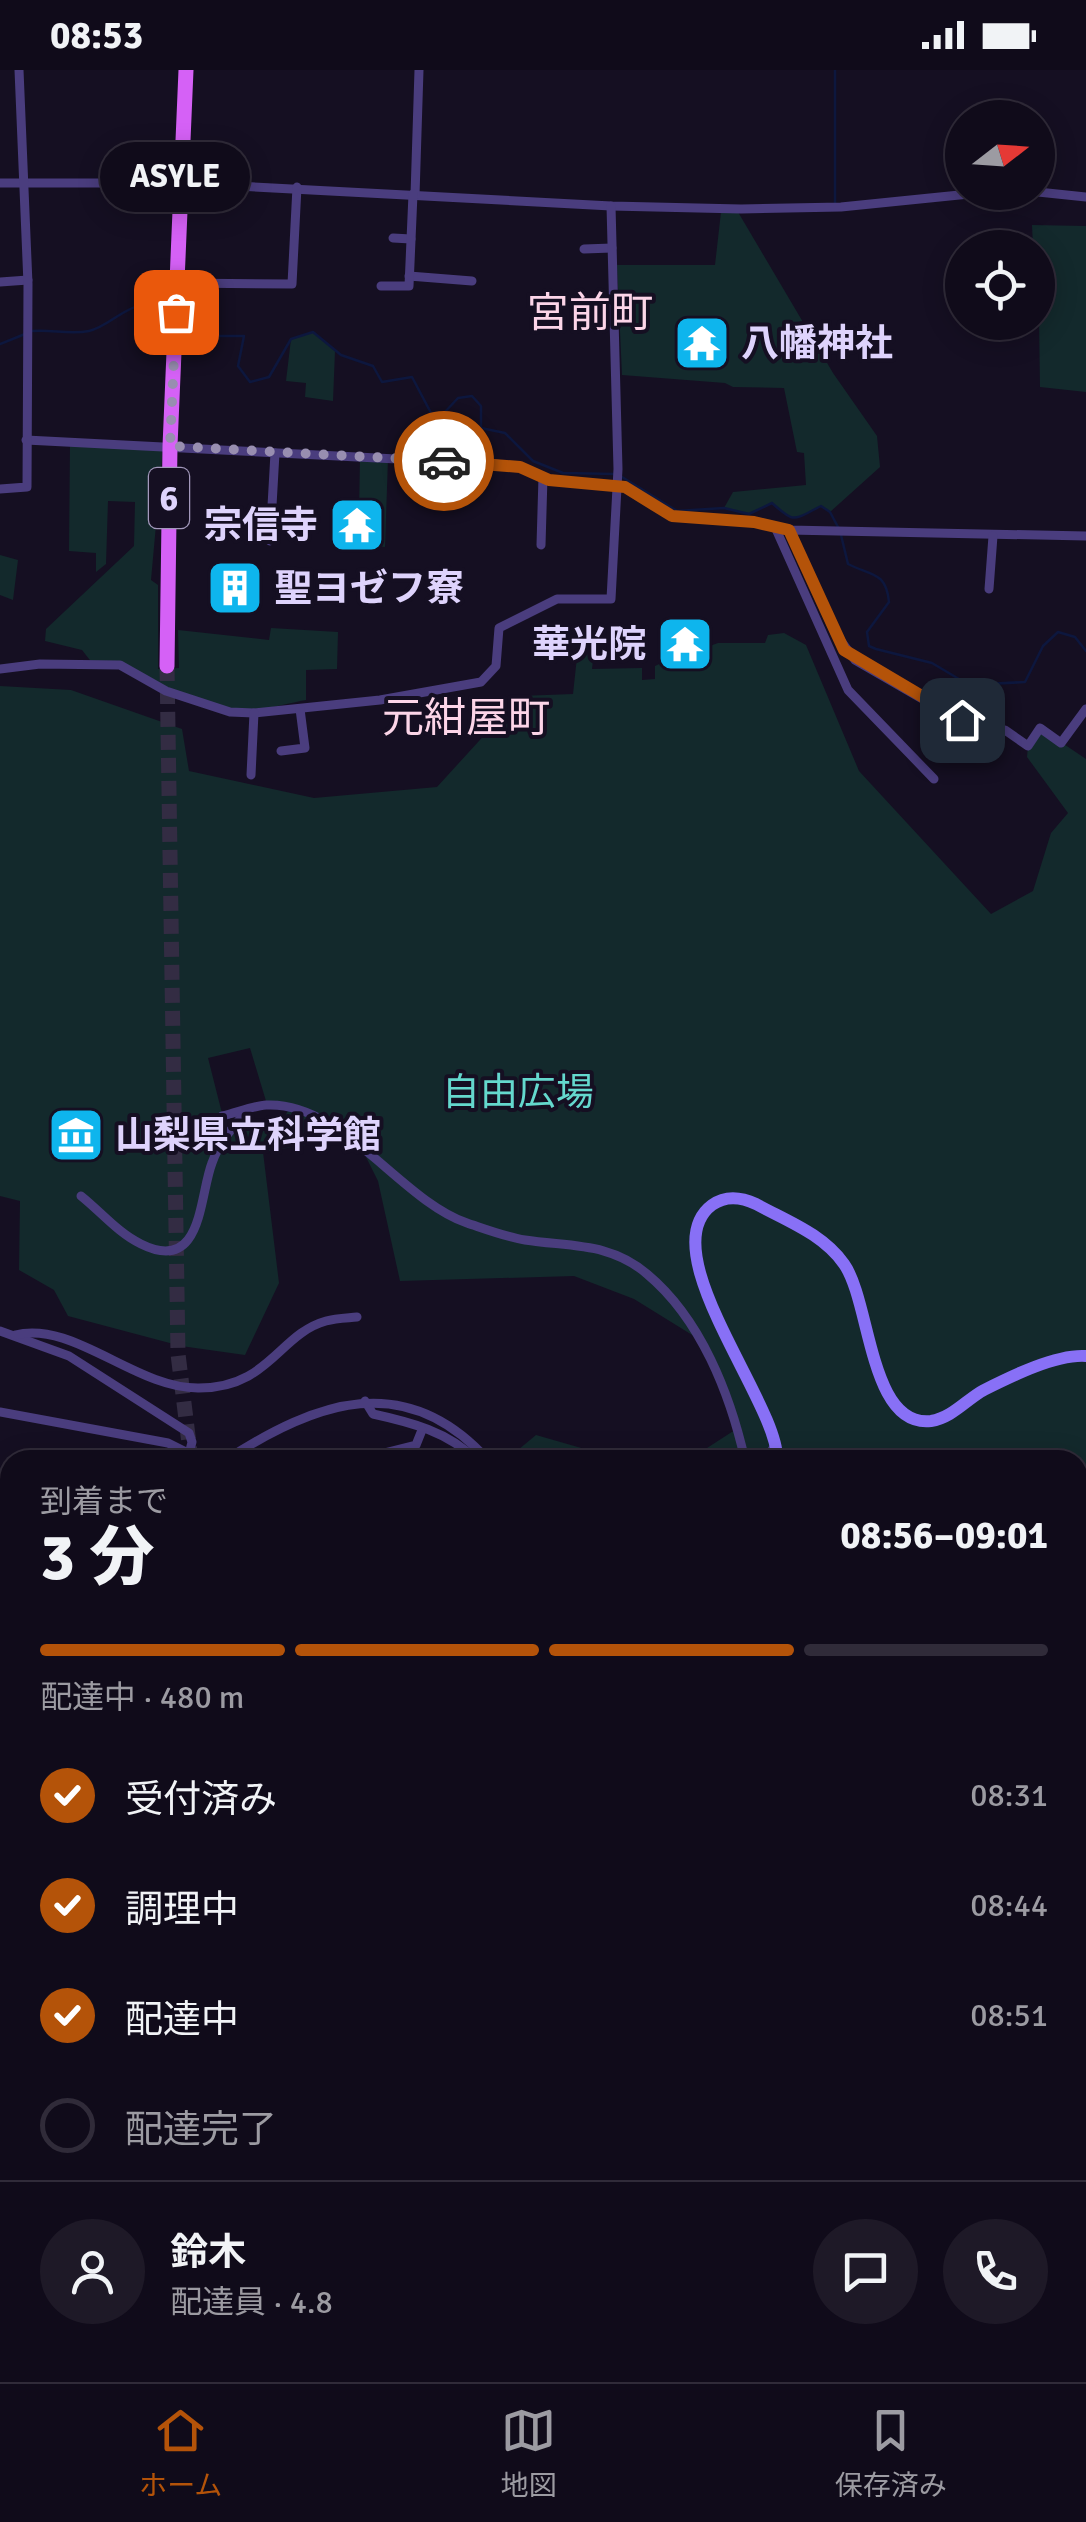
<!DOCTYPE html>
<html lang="ja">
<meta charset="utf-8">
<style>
body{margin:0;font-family:Signika,"Noto Sans JP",sans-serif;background:#1e1927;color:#f1f3f6;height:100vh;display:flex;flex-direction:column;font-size:38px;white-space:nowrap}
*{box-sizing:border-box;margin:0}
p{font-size:32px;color:#9c9ba2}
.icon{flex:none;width:55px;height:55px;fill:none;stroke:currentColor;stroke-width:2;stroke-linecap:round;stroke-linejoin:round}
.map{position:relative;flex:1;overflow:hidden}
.panel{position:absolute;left:0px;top:1380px;width:1088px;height:932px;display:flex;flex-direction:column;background:#100b1a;border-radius:30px 30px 0 0;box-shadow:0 5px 25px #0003,0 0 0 2px #302b39}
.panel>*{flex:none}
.needle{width:65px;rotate:73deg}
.tools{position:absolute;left:945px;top:30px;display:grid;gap:20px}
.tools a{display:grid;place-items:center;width:110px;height:110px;border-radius:50%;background:#100b1a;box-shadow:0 5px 25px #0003,0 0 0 2px #302b39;font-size:50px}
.pin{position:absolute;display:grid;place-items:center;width:85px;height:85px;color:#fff;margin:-42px;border-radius:20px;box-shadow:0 5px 15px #0006}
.courier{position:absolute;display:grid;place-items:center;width:100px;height:100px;margin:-50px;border:8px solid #b45309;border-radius:50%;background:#fff;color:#222;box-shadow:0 2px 12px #0007}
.bubble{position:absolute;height:70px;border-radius:35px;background:#100b1a;box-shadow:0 5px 25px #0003,0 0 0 2px #302b39;font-size:32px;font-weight:800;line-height:70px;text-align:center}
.head em{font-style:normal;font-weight:800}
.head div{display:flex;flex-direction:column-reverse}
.head{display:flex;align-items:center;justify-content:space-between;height:170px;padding:0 40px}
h1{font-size:65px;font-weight:800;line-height:75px}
.bar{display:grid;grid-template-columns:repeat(4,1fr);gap:15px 10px;align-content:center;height:120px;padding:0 40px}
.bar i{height:12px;border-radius:8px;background:#302b39}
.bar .on{background:#b45309}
.bar p{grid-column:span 4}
.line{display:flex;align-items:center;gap:25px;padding:0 40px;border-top:2px solid #302b39}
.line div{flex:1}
.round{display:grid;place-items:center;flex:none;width:105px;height:105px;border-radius:52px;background:#1e1927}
ol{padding:0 40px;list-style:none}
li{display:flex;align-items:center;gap:30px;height:110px}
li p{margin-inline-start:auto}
li .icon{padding:10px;border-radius:50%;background:#b45309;color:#fff;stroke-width:4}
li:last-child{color:#9c9ba2}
li i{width:55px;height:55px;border:5px solid #302b39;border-radius:50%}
.status{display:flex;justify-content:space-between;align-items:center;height:70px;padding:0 50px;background:#100b1a;direction:ltr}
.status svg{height:28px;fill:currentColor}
.tabs{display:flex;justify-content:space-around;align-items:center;height:140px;border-top:2px solid #302b39;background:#100b1a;font-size:28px;color:#9c9ba2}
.tabs a{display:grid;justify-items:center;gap:5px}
.tabs .on{color:#b45309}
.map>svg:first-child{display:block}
.green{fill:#13292c;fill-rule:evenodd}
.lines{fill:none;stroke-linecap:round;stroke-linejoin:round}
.stream{stroke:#0d173e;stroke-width:2.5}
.primary-tunnel{stroke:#332c43;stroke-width:15;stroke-dasharray:15 8;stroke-linecap:butt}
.street{stroke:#4a3d7e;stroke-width:9}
.secondary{stroke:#8870f6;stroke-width:12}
.primary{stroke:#d561f6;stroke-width:15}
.done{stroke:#988eb0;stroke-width:10;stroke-dasharray:0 18}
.route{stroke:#b45309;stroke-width:12}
.labels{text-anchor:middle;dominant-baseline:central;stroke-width:8;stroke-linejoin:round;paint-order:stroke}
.shield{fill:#150f22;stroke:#a298bb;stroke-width:2.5}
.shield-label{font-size:35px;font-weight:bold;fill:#ded3fc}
.poi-label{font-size:38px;font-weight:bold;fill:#ded3fc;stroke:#150f22;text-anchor:start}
.park-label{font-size:38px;fill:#64d8cd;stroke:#150f22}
.quarter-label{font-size:42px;fill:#fcd5e8;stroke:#150f22}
</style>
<div class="status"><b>08:53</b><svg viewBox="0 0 49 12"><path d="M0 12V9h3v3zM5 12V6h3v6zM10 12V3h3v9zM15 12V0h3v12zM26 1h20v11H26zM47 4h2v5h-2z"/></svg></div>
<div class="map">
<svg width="1086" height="2312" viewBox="0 0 1086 2312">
<rect width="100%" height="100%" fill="#150f22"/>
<g class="green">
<path d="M721 142H738L833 303 877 366 880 397 830 442 821 436C792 450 795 454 772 433L749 444 724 438 733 422 806 415 804 383 797 382 784 318 733 317 725 313 622 305 617 195H715Z"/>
<path d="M1032 155 1086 156V322L1040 317 1038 178 1033 177Z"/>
<path d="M313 262 335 281 333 331 305 327 306 313 286 311 291 269Z"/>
<path d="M70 374 163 378 151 510 158 515V599L179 598 178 560 269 570 271 558 338 562 337 599 306 600V630C283 634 250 645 227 641 179 632 140 595 93 594L82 580 45 571 46 559 134 476 135 432 108 431 106 494 96 502V483L69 481Z"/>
<path d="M360 388 388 389 385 477 370 476V446L359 445Z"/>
<path d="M0 485 18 490 13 530 0 525Z"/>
<path d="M784 563 806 575 859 701 991 844 1033 821 1051 763 1068 743 1027 687 1028 676 1040 658 1086 689V2312H647L616 2303 569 2310V2302H1078V1390H649L707 1378 738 1358 697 1268 634 1229 574 1206 400 1211 378 1111 362 1079 330 1071 263 1082 279 1213 245 1285 181 1276 68 1246 54 1220 19 1200 20 1131 0 1126V616L71 620 182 659 189 701 314 728 437 717 520 626 573 624 577 587 594 581 592 599 642 598V610L655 609V596L666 591 668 598 686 594 685 585 718 573H765L768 565ZM250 978 266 1031 289 1039 284 1048 227 1063 208 988Z"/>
<path d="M536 1365 623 1390H506Z"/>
</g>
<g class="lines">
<g class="stream">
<path d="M835 0V136"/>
<path d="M32 261C51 259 69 265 89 261 116 255 138 217 168 245"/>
<path d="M183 262 187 266H244L238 296 250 312 269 307 291 269 313 262 341 285 373 296 382 312 412 307 431 343H444L458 328 472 326 481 336V358L505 363 533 391 563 403 615 404"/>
<path d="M0 274 25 264"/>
<path d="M622 407 677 441 724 438 749 444 772 433C795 454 793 450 821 436L830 442 838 457"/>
<path d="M841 465 848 494C871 506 886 501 889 532L867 562 869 576 876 579 932 593 969 615 1025 612 1043 576 1058 562 1075 567 1086 581"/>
</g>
<path class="primary-tunnel" d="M167 596 178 1284 191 1390"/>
<g class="street">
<path d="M0 113H181L611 136 741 139 841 137 989 122"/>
<path d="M1038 122 1086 127"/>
<path d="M415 125 419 0"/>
<path d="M393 168 411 169"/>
<path d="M584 179 612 178"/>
<path d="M409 206 472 211"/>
<path d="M0 212 28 210"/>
<path d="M177 213 292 214 297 117"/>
<path d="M381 216H409L413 124"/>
<path d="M26 370 495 394 520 397 549 410 625 417 672 446 754 451 789 460 1086 466"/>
<path d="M0 419 27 417 28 214 19 0"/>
<path d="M775 457 848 620 934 709"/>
<path d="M789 460 835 563 855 590 952 646 1005 660 1028 676 1040 658 1061 673 1086 639"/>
<path d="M270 471 275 383"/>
<path d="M541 475 543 407"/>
<path d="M989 519 993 466"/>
<path d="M0 599 40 594 120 595 166 621 230 642 254 643 380 630 481 612 496 596 499 558 557 529H611L618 399 611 136"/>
<path d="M281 681 305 678 300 639"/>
<path d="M251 705 254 643"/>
<path d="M222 1046C236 1043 252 1036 266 1035 342 1031 400 1130 467 1153 485 1159 506 1167 525 1170 570 1177 610 1172 647 1204 701 1249 730 1324 745 1390"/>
<path d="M81 1126C100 1141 118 1163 141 1174 203 1205 199 1126 212 1093 219 1073 232 1058 246 1042"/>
<path d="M0 1261 69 1286 189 1363 192 1372 189 1384"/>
<path d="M15 1265C73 1250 136 1319 199 1318 269 1318 279 1264 326 1251 336 1248 347 1248 357 1247"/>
<path d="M365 1331 373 1344C410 1352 449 1362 476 1390"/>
<path d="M0 1342 168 1373 202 1390"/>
<path d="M744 1389 768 1385 775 1376"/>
<path d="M226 1390C316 1331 406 1299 488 1390"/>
<path d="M356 1390 416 1375 422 1360"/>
<path d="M525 1390H537"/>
<path d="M0 1425 10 1427"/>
<path d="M0 1722 10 1726"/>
<path d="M0 2061H10"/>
<path d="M0 2280 10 2256"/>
</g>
<path class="secondary" d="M777 1390C780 1335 650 1181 712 1135 726 1125 741 1127 756 1134 787 1151 823 1164 844 1194 871 1232 869 1358 931 1351 952 1348 967 1329 984 1320 1012 1306 1056 1284 1086 1286"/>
<g class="primary">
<path d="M167 596 170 376 186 0"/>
<path d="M290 2302V2312"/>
</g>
</g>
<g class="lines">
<path class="done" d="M176 242 170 376 444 391"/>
<path class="route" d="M444 391 520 397 549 410 625 417 672 446 754 452 789 460 844 580 962 650"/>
</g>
<defs>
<g id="temple-square" transform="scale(2.875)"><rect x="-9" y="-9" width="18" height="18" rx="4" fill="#0eb5ed" stroke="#150f22"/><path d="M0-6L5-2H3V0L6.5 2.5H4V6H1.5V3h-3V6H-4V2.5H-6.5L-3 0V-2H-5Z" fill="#fff"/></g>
<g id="building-square" transform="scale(2.875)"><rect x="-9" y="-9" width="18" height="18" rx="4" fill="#0eb5ed" stroke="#150f22"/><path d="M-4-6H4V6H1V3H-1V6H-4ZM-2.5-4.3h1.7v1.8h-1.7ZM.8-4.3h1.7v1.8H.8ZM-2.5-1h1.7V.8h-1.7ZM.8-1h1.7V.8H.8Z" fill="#fff"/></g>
<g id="museum-square" transform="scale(2.875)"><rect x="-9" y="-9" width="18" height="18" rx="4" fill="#0eb5ed" stroke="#150f22"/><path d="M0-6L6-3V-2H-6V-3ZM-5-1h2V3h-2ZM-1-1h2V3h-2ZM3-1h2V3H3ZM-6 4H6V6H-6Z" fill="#fff"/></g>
</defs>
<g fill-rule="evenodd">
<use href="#temple-square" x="702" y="273"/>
<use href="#temple-square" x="357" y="455"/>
<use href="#building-square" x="235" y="518"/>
<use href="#temple-square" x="685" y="574"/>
<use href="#museum-square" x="76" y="1065"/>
</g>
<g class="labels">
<rect class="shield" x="149" y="398" width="40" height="60" rx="8"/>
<g class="shield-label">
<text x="169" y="428">6</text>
</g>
<g class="poi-label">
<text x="741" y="273">八幡神社</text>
<text x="318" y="455" text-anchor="end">宗信寺</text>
<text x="274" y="518">聖ヨゼフ寮</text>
<text x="646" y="574" text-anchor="end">華光院</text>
<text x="115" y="1065">山梨県立科学館</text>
</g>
<g class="park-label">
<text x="518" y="1022">自由広場</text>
</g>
<g class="quarter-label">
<text x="590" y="243">宮前町</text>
<text x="466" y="648">元紺屋町</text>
</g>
</g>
</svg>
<div class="tools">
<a><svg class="needle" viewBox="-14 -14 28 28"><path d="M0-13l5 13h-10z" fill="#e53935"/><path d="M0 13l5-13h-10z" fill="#9c9ba2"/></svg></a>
<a><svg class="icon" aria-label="locate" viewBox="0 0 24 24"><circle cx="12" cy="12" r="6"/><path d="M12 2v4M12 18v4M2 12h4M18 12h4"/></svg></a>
</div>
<div class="pin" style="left:176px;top:242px;background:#ea580c"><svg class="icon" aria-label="bag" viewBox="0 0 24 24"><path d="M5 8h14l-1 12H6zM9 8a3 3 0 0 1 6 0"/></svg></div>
<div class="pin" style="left:962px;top:650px;background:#1f2937"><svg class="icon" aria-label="home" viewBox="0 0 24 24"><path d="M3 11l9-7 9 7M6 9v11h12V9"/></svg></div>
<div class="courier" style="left:444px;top:391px"><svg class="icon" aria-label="car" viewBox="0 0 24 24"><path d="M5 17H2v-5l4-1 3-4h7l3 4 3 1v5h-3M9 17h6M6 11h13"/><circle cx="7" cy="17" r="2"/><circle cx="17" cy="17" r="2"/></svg></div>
<div class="bubble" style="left:100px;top:72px;width:150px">ASYLE</div>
<section class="panel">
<div class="head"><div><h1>3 分</h1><p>到着まで</p></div><em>08:56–09:01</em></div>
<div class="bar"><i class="on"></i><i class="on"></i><i class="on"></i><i></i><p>配達中 · 480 m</p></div>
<ol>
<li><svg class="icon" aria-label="check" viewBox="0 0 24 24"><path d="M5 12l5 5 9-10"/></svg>受付済み<p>08:31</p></li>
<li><svg class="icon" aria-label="check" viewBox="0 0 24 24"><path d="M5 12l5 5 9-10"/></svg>調理中<p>08:44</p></li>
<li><svg class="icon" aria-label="check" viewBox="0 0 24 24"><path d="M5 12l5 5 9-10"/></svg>配達中<p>08:51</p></li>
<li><i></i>配達完了</li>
</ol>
<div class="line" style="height:180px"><a class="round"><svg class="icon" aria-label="person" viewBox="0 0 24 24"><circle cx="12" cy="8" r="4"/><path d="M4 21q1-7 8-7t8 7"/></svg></a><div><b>鈴木</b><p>配達員 · 4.8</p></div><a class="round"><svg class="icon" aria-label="chat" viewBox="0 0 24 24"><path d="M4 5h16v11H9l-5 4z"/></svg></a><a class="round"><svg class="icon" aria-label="phone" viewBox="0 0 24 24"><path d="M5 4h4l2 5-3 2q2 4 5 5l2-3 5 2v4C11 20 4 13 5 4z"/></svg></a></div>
</section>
</div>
<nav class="tabs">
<a class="on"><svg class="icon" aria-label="home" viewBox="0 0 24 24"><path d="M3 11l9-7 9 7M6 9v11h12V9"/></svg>ホーム</a>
<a><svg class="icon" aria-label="map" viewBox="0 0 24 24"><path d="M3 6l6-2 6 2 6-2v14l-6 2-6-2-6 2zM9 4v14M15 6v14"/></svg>地図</a>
<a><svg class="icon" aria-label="saved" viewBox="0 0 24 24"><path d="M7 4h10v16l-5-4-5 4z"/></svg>保存済み</a>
</nav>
